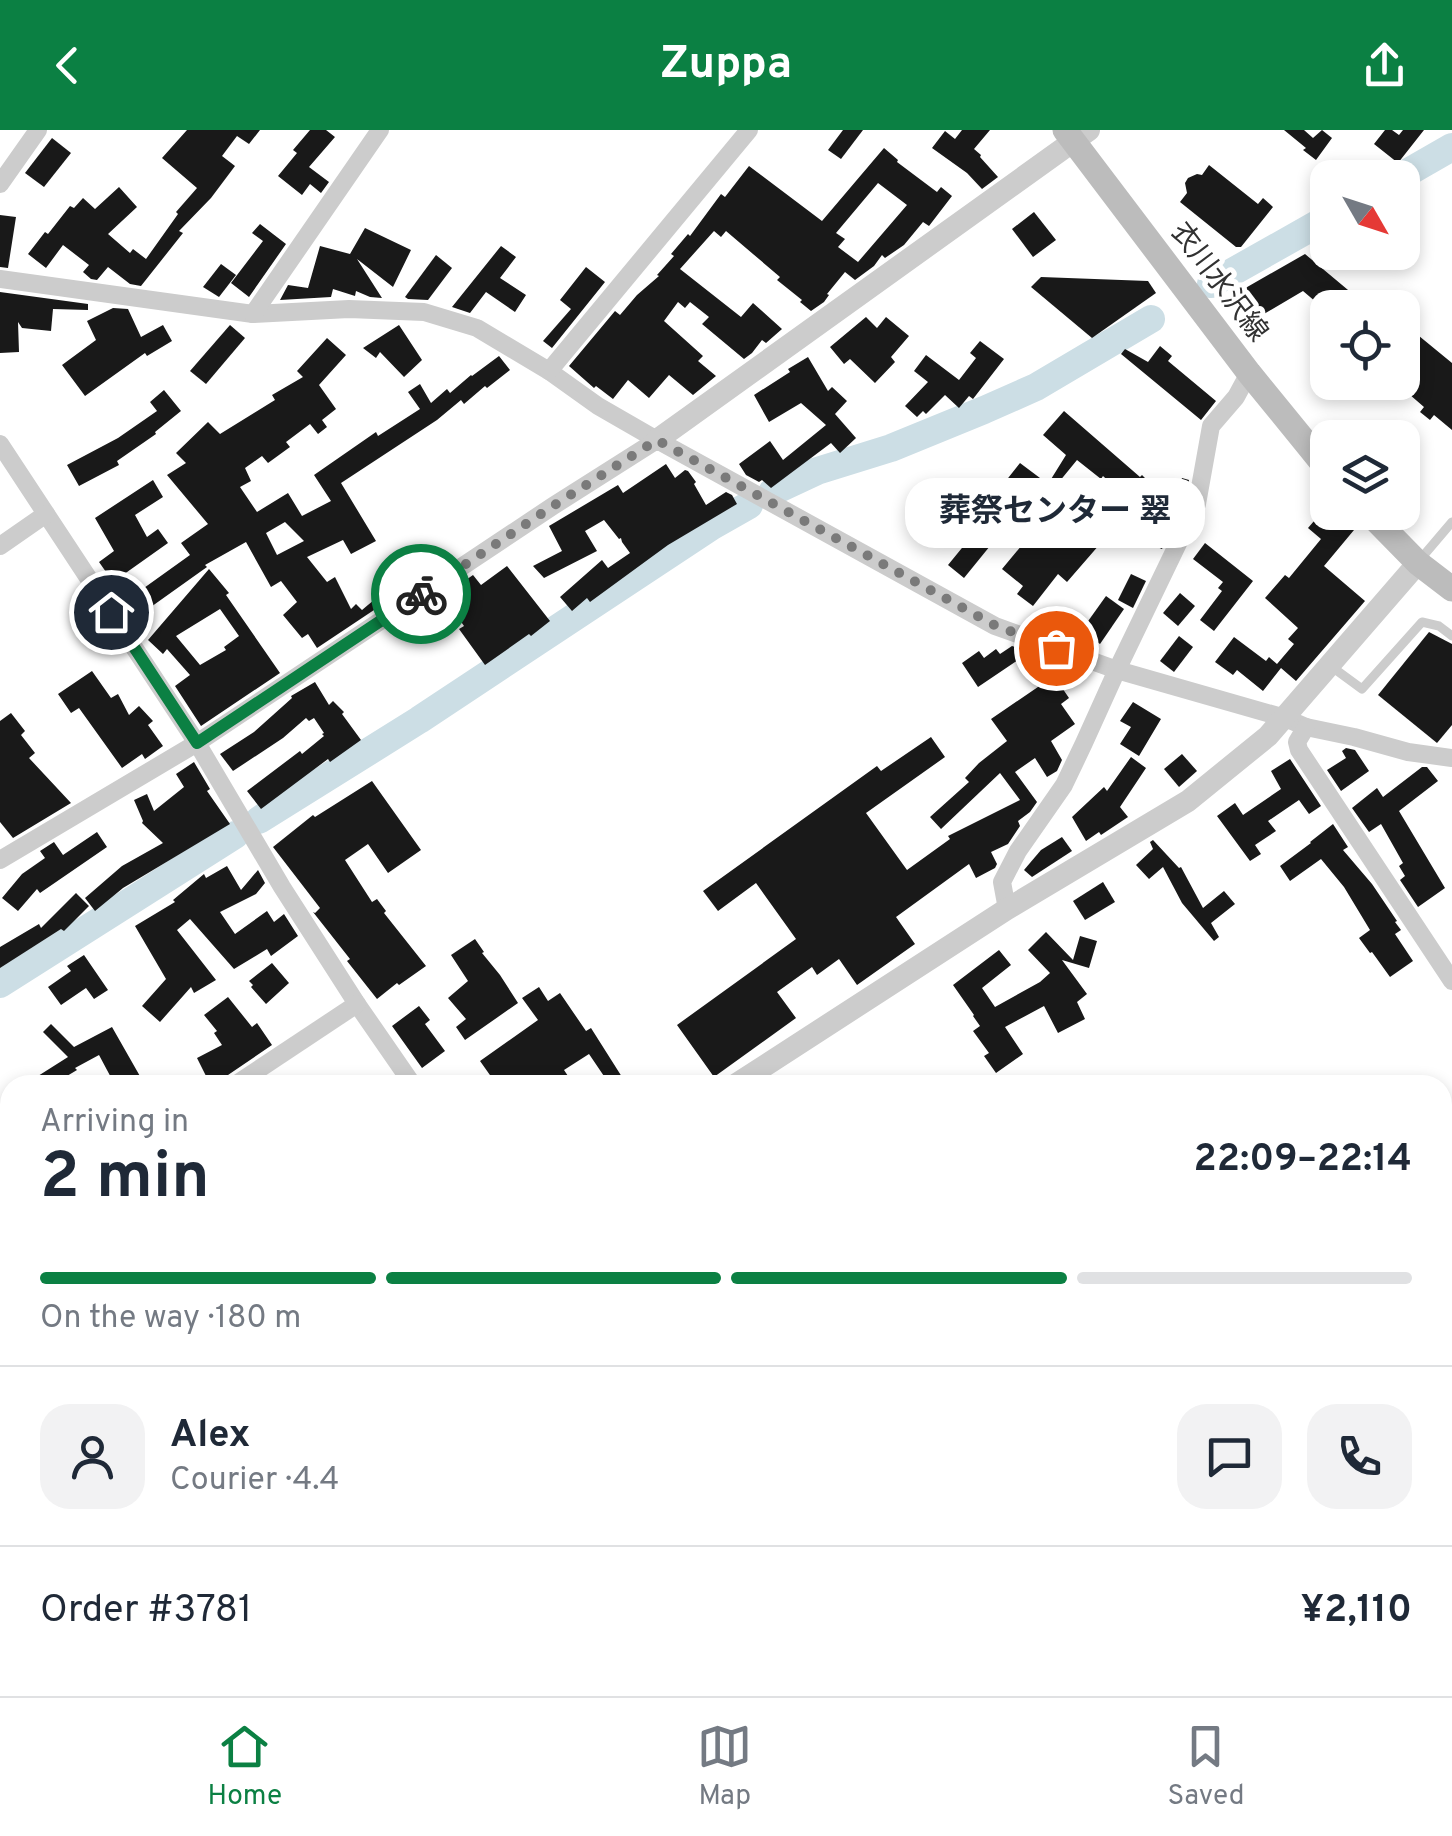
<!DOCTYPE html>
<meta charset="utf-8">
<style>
body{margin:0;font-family:Overpass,"Noto Sans JP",sans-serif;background:#f2f2f3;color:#1f2937;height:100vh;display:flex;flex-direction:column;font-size:38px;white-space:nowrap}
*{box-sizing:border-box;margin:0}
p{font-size:32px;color:#747a83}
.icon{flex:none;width:55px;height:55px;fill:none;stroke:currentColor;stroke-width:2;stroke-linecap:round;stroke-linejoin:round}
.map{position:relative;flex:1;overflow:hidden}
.sheet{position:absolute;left:0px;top:945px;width:1452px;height:622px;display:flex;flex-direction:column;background:#fff;border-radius:30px 30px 0 0;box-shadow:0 5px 15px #0003}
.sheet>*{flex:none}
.needle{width:65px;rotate:129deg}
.tools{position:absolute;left:1310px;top:30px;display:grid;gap:20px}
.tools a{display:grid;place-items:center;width:110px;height:110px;border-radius:20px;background:#fff;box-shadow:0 5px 15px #0003;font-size:50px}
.pin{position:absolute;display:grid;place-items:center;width:85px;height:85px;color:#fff;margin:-42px;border:5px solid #fff;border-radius:50%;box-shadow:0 2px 10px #0007}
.courier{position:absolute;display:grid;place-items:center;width:100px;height:100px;margin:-50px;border:8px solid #0b8043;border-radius:50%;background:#fff;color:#222;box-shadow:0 2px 12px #0007}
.bubble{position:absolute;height:70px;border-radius:30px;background:#fff;box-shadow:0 5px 15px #0003;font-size:32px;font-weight:700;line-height:70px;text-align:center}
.summary em{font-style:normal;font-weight:700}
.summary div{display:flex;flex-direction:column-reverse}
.summary{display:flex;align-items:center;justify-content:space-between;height:170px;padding:0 40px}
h1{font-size:65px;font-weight:700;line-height:75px}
.bar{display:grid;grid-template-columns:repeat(4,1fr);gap:15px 10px;align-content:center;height:120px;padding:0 40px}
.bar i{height:12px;border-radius:8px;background:#e0e1e3}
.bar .active{background:#0b8043}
.bar p{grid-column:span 4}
.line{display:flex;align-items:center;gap:25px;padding:0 40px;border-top:2px solid #e0e1e3}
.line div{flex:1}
.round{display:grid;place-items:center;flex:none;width:105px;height:105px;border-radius:30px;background:#f2f2f3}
header{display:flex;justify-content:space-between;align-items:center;height:130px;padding:0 40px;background:#0b8043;color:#fff;font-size:45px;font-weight:700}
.menu{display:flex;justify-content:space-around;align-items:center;height:140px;border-top:2px solid #e0e1e3;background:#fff;font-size:28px;color:#747a83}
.menu a{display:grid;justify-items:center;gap:5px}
.menu .active{color:#0b8043}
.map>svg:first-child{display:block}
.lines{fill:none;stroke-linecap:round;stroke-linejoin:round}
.river{stroke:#ccdee5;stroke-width:28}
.building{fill:#191919;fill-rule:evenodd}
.service{stroke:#ccc;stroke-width:9}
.minor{stroke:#ccc;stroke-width:18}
.tertiary{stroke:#ccc;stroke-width:22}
.secondary{stroke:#bcbcbc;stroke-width:25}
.done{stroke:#7a7a7a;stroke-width:10;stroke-dasharray:0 18}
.route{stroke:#0b8043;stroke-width:12}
.labels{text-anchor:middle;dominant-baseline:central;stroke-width:10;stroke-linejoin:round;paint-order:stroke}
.street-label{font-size:28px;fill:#323232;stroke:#fff}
</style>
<header><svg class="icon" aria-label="back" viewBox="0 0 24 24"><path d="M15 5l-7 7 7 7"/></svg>Zuppa<svg class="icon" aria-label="share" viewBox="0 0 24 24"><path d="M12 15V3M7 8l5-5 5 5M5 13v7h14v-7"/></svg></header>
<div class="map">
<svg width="1452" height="1566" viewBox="0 0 1452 1566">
<rect width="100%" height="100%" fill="#fff"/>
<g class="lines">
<g class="river">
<path d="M1398 48 1452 17"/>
<path d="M1211 154 1328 88"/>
<path d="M772 362 817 341 891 318 984 280 1036 257 1151 189"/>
<path d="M259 690 419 590 712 396 749 375"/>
<path d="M0 854 235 705"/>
</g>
</g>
<g class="building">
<path d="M187 0H260L249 14 237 6 222 26 235 36 211 68 179 101 183 103 141 156 130 154 108 137 97 150 91 149 83 142 89 135 63 115 46 138 28 124 45 102 48 104 70 76 74 78 83 68 95 79 119 57 137 77 108 104 130 123 133 119 146 129 178 84 176 82 197 58 162 28Z"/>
<path d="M310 0H326L335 7 309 37 329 52 321 63 310 54 302 65 278 46 297 23 293 20Z"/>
<path d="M843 0H863L841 29 828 20Z"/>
<path d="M962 0H990L974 19 981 25 980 27 998 47 982 59 967 43 932 18 945 1 955 9Z"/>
<path d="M1284 0H1304L1313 8 1322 0 1332 8 1316 30 1303 20 1306 18Z"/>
<path d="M1385 0H1392L1399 5 1403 0H1424L1398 33 1374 14Z"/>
<path d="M52 8 71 23 44 57 25 43Z"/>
<path d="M884 18 898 30 897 32 937 62 941 57 952 66 929 96 923 92 904 115 885 128 882 125 874 136 855 150 845 142 827 164 829 165 824 172 811 181 800 172 802 170 777 150 780 147 726 101 721 107 714 101 680 139 741 187 753 173 782 199 766 213 762 210 752 223 744 229 702 194 709 187 690 172 685 178 678 172 664 191 703 226 698 231 716 246 693 265 669 245 649 268 628 250 613 269 596 256 594 258 569 236 615 181 620 185 637 165 659 146 657 145 674 126 671 124 688 104 690 106 721 64 725 67 749 36 822 91ZM878 53 907 75 858 132 838 117 845 109 836 103Z"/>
<path d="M1209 35 1258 74 1263 68 1273 77 1241 117H1236L1180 72 1187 63 1185 53 1188 48 1197 44 1202 45Z"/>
<path d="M1034 82 1056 110 1033 127 1012 99Z"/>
<path d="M0 85 16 87 8 138 0 137Z"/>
<path d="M260 94 286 114 249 167 231 153 263 111 252 103Z"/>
<path d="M365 98 411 120 393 157 357 129 382 168 370 167 356 161 355 166 333 159 331 167 280 170 288 155 308 158 320 116 350 124Z"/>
<path d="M501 116 516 127 500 148 526 165 515 182 486 162 470 183 452 177Z"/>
<path d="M1305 124 1354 165 1344 178H1323L1303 161 1252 191 1235 164Z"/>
<path d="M436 125 452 138 428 170 408 169 405 167Z"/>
<path d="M221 134 236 145 219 167 203 157Z"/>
<path d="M586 137 605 152 552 218 543 211 571 179 560 170Z"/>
<path d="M1041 147 1148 151 1156 163 1092 208 1031 157Z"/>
<path d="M0 162 88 174V180L53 179 51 201 22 198 18 192 19 222 0 223Z"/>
<path d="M113 178 128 179 141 207 163 195 172 211 147 226 145 223 85 266 62 235 96 210 87 191Z"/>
<path d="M866 187 877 198 886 187 909 206 891 227 895 232 875 253 850 229 844 234 830 217Z"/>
<path d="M1402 192 1452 233V300L1434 285 1430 290 1420 282 1424 277 1402 258Z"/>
<path d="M230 195 245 208 206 254 190 241Z"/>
<path d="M399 195 422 230 404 247 380 222 376 228 363 218Z"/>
<path d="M327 208 346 225 319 255 336 279 322 290 327 297 318 304 310 294 286 312 290 317 268 333 262 326 245 338 251 351 240 357 257 382 288 363 302 386 331 371 314 345 376 302 378 306 420 279 408 262 420 254 431 273 447 259 450 263 471 245 472 246 499 226 510 240 487 258 485 256 464 274 461 270 437 290 341 353 376 411 351 424 343 410 307 427 327 452 335 447 351 479 356 474 362 480 399 449 407 458 317 518 308 504 302 508 283 485 297 472 281 451 271 457 246 412 205 435 207 437 134 489 123 473 190 425 181 413 208 394 167 345 186 333 176 323 208 292 220 304 275 270 272 265 303 247 297 241ZM285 392 304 411 277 425 266 403Z"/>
<path d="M980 211 1004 229 973 269 969 266 959 278 945 265 926 284 923 281 917 287 905 276 928 252 914 241 926 225 959 250 976 228 970 223Z"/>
<path d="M1160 216 1172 226 1168 231 1216 271 1201 290 1121 224 1125 219 1148 232Z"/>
<path d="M808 227 828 261 832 257 847 271 835 284 856 308 840 323 831 313 771 358 762 350 759 352 746 345 739 334 770 311 783 330 826 295 801 273 769 292 754 265 790 242 788 239Z"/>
<path d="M164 260 181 281 155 302 156 304 117 331 119 335 79 356 67 335 118 308 157 281 150 272Z"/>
<path d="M1064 281 1140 347 1142 345 1154 357 1136 377 1103 346 1101 349 1077 330 1059 352 1113 399 1067 452 1058 444 1033 476 1017 464 1023 456 1002 439 1022 415 1003 400 964 448 948 435 993 380 980 370 994 351 1001 357 1020 333 1048 354 1066 325 1043 305Z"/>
<path d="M666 334 675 348 685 340 688 341 696 352 694 354 706 375 726 362 732 365 737 374 668 415 590 472 587 468 572 481 560 467 602 430 608 438 630 423 622 412 621 408 619 409 604 390 585 401 597 421 544 448 533 436 562 421 549 396 618 355 623 363Z"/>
<path d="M1182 348 1189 350 1185 370 1162 419 1155 416Z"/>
<path d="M153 350 163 367 135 385 147 407 158 399 168 413 113 452 99 432 114 421 95 388Z"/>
<path d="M1327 376 1328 382H1334L1354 400 1324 436 1365 471 1296 551 1281 538 1263 561 1237 540 1233 545 1215 532 1234 507 1266 531 1269 527 1277 534 1294 514 1288 509 1298 498 1265 468 1285 445 1289 448 1321 409 1308 398Z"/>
<path d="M1205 413 1253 451 1214 501 1200 490 1222 461 1218 458 1223 452 1193 429Z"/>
<path d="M507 436 550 491 531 506 529 504 485 535 459 499 464 496 443 466 473 445 481 455Z"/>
<path d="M209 439 229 463 226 465 280 543 201 596 175 556 190 545 167 519 163 524 148 510ZM220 479 239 506 224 517 226 520 200 535 176 506Z"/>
<path d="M1131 444 1146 451 1133 478 1118 470Z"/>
<path d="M1180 463 1195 476 1178 496 1163 483Z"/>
<path d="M1106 466 1124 479 1100 514 1081 501Z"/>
<path d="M1429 502 1452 514V595L1437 613 1378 565Z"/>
<path d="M1179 506 1193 517 1174 542 1160 531Z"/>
<path d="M1012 516 1018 518 1024 526 978 557 962 533 979 521 984 528 996 519 1000 524Z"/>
<path d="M92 541 111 568 118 564 129 585 139 576 153 591 148 595 163 616 145 629 142 624 122 638 79 578 71 583 58 564Z"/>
<path d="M1054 546 1069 568 1061 574 1075 594 1051 611 1062 630 1057 641 1047 647 1035 628 1015 642 1037 672 1030 682 1018 691 1020 696 1008 714 991 722 997 734 995 738 976 748 969 734 896 787 915 814 857 855 839 829 817 845 812 837 777 862 796 888 714 947 677 895 796 809 756 753 718 781 703 761 877 636 881 641 931 607 945 627 866 683 907 740 950 709 948 706 1020 670 1000 643 941 699 930 687 969 652 965 648 979 633 1007 611 991 589Z"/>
<path d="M315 552 329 575 333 571 344 582 342 584 361 610 330 632 328 629 261 679 247 661 300 621 302 624 324 606 322 604 324 603 314 588 309 591 306 588 283 608 233 641 220 624 254 602 292 568 291 566Z"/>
<path d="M1133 572 1161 589 1139 626 1120 614 1131 597 1120 591Z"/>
<path d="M11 583 25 601 21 605 35 623 29 628 71 673 13 708 0 692V591Z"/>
<path d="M1346 618 1355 620 1369 641 1341 661 1327 640 1346 628 1342 621Z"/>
<path d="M1182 624 1197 641 1179 657 1164 639Z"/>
<path d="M1131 627 1146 638 1120 677 1128 687 1101 705 1099 702 1086 711 1072 687 1104 657 1107 661Z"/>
<path d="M1290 629 1321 676 1309 684 1299 670 1268 691 1276 701 1255 715 1261 724 1250 731 1217 686 1235 673 1243 685 1281 659 1271 641Z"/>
<path d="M194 632 210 659 207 661 230 694 123 758 95 781 85 768 122 736 163 713 142 693 143 691 134 670 147 664 154 681 184 657 176 644Z"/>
<path d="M1422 637H1427L1438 651 1399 681 1445 758 1418 777 1400 750 1405 746 1399 736 1403 733 1381 694 1369 702 1352 678 1377 658 1383 667Z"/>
<path d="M372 651 421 720 388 743 368 714 345 730 372 772 377 769 386 781 384 783 426 836 399 855 397 853 377 869 347 831 350 829 313 782 315 783 320 778 273 717 313 685 315 687Z"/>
<path d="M1333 694 1348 717 1343 720 1372 754 1397 791 1395 792 1401 800 1395 804 1413 831 1390 847 1372 822 1370 823 1359 808 1370 800 1344 757 1321 729 1290 751 1280 736 1311 713 1310 712Z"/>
<path d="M97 702 107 717 40 763 37 759 18 781 2 768 22 744 45 728 40 721 54 712 63 725Z"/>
<path d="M1062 707 1072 721 1032 747 1024 740 1041 720Z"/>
<path d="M1153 710 1179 738 1181 737 1203 778 1224 761 1235 774 1211 793 1219 807 1214 811 1182 773 1163 737 1149 749 1136 735 1153 719 1150 712Z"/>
<path d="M227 736 241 760 258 740 265 753 256 764 220 782 235 804 267 781 274 792 284 784 298 806 271 826 267 819 234 839 190 789 177 800 216 850 194 863 191 857 160 892 142 876 166 849 135 796 175 772 173 770 204 744 206 748Z"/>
<path d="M1103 752 1115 772 1085 790 1073 771Z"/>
<path d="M76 763 89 776 64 801 61 799 0 838V817L39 794 41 798Z"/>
<path d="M1046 802 1073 830 1080 806 1097 811 1089 838 1062 830 1087 864 1077 872 1085 889 1058 903 1044 876 1005 897 1023 924 996 943 984 926 989 923 973 901 980 896 973 886 974 885 953 855 999 820 1011 835 982 858 995 877 1040 852 1050 843 1028 820Z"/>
<path d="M475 809 484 822 482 823 500 845 518 873 465 910 456 897 466 889 448 868 468 851 451 825Z"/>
<path d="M84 825 108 860 94 869 86 858 61 875 48 857 71 841 67 836Z"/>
<path d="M272 833 289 853 266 874 251 857 253 855 249 851Z"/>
<path d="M539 857 548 871 560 863 586 901 591 898 622 947 610 955 589 924 564 940 574 955H497L480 931 538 890 522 868Z"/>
<path d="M228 867 252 897 257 893 272 915 228 945 223 955H219L210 946 207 948 197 928 222 915 214 903 217 901 204 885Z"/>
<path d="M419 876 430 890 425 894 445 921 422 938 392 896Z"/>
<path d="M51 894 74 917 112 897 145 955H115L99 925 75 938 77 940 52 955H44L38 946 68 927 43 902Z"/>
</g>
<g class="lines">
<g class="service">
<path d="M1418 432 1452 392"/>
<path d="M1332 537 1362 559 1422 492 1439 496 1452 506"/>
</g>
<g class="minor">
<path d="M0 54 38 0"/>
<path d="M0 149 253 184 349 179 424 182 477 198 549 241 598 276 657 310 995 496 1117 540 1285 588 1306 597 1354 607 1408 622 1452 628"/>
<path d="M253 184 380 0"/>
<path d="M549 241 749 0"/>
<path d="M0 314 197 613 282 757 357 874 413 955"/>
<path d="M0 416 46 384"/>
<path d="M1306 597 1297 612 1299 620 1452 851"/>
<path d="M0 730 197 613 553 376 657 310"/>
<path d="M1007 779 1002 752 1018 721 1064 655 1084 613 1117 540 1197 374 1211 296 1236 267 1249 243"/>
<path d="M235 955 357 874"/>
<path d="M0 1108 10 1101"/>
<path d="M0 1325 10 1342"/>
<path d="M141 1558 146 1566"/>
<path d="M807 1558 812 1566"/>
</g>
<g class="tertiary">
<path d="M657 310 1089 0"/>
<path d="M735 955 1007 779 1188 671 1268 606 1418 433"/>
<path d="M0 1434 10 1428"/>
</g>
<g class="secondary">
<path d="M1065 0 1249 243 1328 340"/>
<path d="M1368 382 1418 433 1452 459"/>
</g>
</g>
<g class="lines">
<path class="done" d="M421 464 553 376 657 310 996 496 1056 518"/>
<path class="route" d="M111 482 197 613 421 464"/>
</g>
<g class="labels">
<g class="street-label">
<text transform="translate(1218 153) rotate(53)">衣川水沢線</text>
</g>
</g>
</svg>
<div class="tools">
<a><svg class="needle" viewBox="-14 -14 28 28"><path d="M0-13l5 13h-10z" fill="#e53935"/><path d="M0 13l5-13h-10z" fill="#747a83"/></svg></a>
<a><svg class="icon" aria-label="locate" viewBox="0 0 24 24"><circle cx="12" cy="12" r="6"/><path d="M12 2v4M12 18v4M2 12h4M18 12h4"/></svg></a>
<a><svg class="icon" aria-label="layers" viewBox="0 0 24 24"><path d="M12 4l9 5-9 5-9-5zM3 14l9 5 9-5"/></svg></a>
</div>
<div class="pin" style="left:1056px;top:518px;background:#ea580c"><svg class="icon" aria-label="bag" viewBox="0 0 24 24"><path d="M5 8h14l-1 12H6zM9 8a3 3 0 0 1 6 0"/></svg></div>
<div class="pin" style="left:111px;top:482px;background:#1f2937"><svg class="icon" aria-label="home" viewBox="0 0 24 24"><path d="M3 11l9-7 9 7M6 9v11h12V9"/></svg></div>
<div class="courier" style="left:421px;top:464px"><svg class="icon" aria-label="bike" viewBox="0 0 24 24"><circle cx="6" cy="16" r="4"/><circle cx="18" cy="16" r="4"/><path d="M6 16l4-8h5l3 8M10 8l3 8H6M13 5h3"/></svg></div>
<div class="bubble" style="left:905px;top:348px;width:300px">葬祭センター 翠</div>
<section class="sheet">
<div class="summary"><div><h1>2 min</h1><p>Arriving in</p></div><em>22:09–22:14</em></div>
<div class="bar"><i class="active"></i><i class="active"></i><i class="active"></i><i></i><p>On the way · 180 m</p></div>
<div class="line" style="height:180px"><a class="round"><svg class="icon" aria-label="person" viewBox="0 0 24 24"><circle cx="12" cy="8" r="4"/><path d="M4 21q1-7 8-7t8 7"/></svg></a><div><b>Alex</b><p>Courier · 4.4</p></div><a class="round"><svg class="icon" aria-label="chat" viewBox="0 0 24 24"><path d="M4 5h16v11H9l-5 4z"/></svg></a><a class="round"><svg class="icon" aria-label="phone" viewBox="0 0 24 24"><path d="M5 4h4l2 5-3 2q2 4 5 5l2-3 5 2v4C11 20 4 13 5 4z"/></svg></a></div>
<div class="line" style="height:130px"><div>Order #3781</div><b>¥2,110</b></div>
</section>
</div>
<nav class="menu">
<a class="active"><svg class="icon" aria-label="home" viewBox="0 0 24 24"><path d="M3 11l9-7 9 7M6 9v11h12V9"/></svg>Home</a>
<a><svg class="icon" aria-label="map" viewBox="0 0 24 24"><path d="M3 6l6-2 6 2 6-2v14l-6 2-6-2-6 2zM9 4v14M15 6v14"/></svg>Map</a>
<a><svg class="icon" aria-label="saved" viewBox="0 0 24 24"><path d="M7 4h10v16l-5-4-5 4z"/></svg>Saved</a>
</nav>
